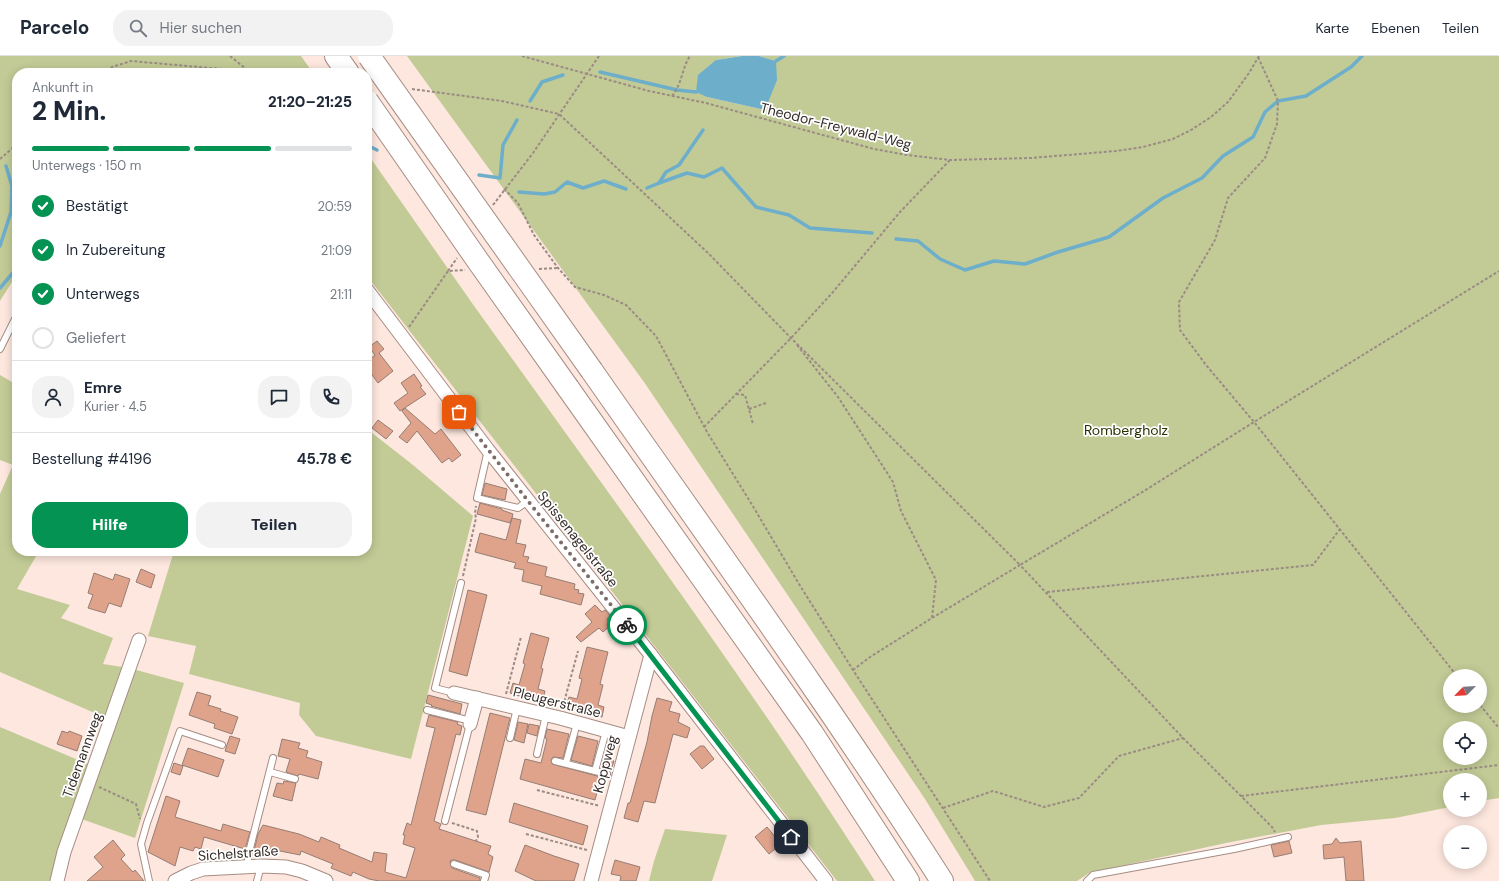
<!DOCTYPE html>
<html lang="de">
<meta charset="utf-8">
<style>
body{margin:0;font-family:"DM Sans",sans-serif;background:#f2f2f3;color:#1f2937;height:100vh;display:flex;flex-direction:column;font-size:15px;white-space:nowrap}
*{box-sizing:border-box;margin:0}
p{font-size:13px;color:#747a83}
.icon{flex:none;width:22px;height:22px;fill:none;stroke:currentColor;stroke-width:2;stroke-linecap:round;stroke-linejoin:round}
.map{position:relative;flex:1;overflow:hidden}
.sheet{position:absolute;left:12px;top:12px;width:360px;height:488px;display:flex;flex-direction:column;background:#fff;border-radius:16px;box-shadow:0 2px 10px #0003}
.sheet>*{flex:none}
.needle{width:26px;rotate:246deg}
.fabs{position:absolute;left:1443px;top:613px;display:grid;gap:8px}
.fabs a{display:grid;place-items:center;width:44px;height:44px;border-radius:50%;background:#fff;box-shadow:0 2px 10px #0003;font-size:20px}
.pin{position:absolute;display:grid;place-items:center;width:34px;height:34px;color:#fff;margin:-17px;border-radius:8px;box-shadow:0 2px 6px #0006}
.courier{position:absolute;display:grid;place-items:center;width:40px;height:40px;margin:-20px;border:3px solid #049353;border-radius:50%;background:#fff;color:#222;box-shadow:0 1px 5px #0007}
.summary em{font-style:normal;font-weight:800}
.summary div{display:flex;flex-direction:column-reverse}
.summary{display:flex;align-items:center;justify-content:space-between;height:68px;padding:0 20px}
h1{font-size:26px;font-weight:800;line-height:30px}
.bar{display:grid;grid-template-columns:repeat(4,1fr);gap:6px 4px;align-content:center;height:48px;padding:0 20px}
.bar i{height:5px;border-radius:3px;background:#e0e1e3}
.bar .active{background:#049353}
.bar p{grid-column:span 4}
.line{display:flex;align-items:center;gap:10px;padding:0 20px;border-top:1px solid #e0e1e3}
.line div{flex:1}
.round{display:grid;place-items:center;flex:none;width:42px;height:42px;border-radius:16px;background:#f2f2f3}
ol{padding:0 20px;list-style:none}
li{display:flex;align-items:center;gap:12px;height:44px}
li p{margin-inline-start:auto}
li .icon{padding:4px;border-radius:50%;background:#049353;color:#fff;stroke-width:4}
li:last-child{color:#747a83}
li i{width:22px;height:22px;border:2px solid #e0e1e3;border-radius:50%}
.primary-button{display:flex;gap:8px;margin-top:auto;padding:8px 20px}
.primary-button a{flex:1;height:46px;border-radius:16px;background:#049353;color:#fff;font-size:16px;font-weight:800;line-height:46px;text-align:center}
.primary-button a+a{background:#f2f2f3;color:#1f2937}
header{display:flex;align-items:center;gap:24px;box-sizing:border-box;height:56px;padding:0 20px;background:#fff;border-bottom:1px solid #e0e1e3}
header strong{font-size:19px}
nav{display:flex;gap:22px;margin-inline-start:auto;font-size:14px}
.search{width:280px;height:36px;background:#f2f2f3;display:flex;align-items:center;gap:10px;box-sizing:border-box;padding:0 14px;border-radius:16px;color:#747a83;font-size:15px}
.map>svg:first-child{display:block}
.green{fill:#c2cb96;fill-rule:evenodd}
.water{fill:#6daecb}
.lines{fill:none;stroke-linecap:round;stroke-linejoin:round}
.stream{stroke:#6daecb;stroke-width:3.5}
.building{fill:#dfa38c;stroke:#957d73}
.lane-casing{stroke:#a68d84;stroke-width:8}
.street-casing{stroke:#a68d84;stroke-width:15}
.highway-casing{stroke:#a68d84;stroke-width:24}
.path{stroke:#9b8b85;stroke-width:2;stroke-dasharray:3 2;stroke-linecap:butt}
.lane{stroke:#fff;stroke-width:6}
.street{stroke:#fff;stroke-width:13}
.highway{stroke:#fff;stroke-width:22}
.highway-bridge-casing{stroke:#a68d84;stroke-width:24;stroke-linecap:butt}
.highway-bridge{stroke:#fff;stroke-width:22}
.done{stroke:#7c6d68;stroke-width:4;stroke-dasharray:0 7.2}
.route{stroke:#049353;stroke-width:5}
.labels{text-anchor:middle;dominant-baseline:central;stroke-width:3.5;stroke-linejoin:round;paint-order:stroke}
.street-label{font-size:14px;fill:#362c28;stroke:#fff}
.park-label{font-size:14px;fill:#2a2e00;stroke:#fff}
</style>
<header>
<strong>Parcelo</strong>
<div class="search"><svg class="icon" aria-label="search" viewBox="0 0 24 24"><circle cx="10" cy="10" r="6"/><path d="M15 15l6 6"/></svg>Hier suchen</div>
<nav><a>Karte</a><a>Ebenen</a><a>Teilen</a></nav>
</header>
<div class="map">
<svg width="1499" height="825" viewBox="0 0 1499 825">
<rect width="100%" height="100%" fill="#fde7de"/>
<g class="green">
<path d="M0 0H301L313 17H17V218L0 245Z"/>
<path d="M407 0H742L716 4 707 41 765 54 776 5 759 0H1499V742L1480 745V724H1450V751L1395 762 1321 769 1226 787 1089 817 1077 825H975L925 743 644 326ZM1450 620H1480V650H1450ZM1450 672H1480V702H1450Z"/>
<path d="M367 97C402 147 437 197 472 247 609 438 749 627 875 825H837L367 220Z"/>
<path d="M0 319 17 329V495H39L17 533 70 549 61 562 113 582 103 608 129 612 184 627 135 782 76 761 57 825H0V671L90 709 104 661 0 616V438L13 409 0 404Z"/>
<path d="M367 373 413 409 473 460 411 703 316 680 299 659 300 647 189 618 196 590 148 580 174 495H367Z"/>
<path d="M665 773 727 779 712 825H649L654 805Z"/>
</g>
<path class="water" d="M742 0H759L776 5 777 24 765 54 707 41 696 36 698 19 716 4Z"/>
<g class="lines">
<g class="stream">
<path d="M776 5 784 0"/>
<path d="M600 16 677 34 696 36"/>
<path d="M530 45 542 26 563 19"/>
<path d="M367 89 377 94"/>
<path d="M479 119 500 122 503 89 517 64"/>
<path d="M659 127 687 117 704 121 722 112 756 151 789 159 810 172 872 177"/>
<path d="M647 132 659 127 666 116 679 109 703 74"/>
<path d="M519 136 544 138 555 136 567 126 583 132 604 125 626 133"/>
<path d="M896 183 918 185 940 203 965 214 994 205 1025 208 1058 196 1109 181 1163 142 1202 122 1223 100 1253 81 1265 56 1278 45 1306 40 1351 11 1362 0"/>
<path d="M0 190 11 156 12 130 6 110"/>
<path d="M0 232 17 212"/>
</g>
</g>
<g class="building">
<path d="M377 285 384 293 379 297 393 315 378 327 367 312V306L375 299 369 291Z"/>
<path d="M414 318 422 330 420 331 426 338 400 355 394 347 408 337 401 327Z"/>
<path d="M405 352 435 378 441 373 461 399 452 406 449 402 442 407 417 375 407 387 399 381 411 367 402 355Z"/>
<path d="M378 364 393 375 386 383 372 372Z"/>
<path d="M485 427 507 433 505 444 482 439Z"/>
<path d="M480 447 502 453V454L513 458 512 462 521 464 516 487 526 489 523 500 529 501 527 506 547 511 545 520 575 528 574 533 579 534 578 537 584 538 581 549 540 538 542 530 522 525 524 514 514 512 516 507 475 496 480 477 506 484 512 462 510 467 477 458Z"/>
<path d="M141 513 155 519 151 532 136 526Z"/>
<path d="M94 517 113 524 115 518 130 523 121 551 109 547 105 557 88 552 93 539 88 537Z"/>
<path d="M468 534 487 539 467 620 449 615Z"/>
<path d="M595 549 602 556 605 554 610 560 607 563 612 568 603 576 599 572 581 586 576 581 592 566 585 558Z"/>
<path d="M531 577 549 582 541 612 543 613 538 633 545 635 542 647 510 637 513 627 519 629 525 608 523 607Z"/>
<path d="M587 591 608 596 600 628 603 629 598 649 604 651 602 661 566 651 569 641 577 643 582 623 579 622Z"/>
<path d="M197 636 211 640 208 649 221 653 220 655 238 661 232 678 214 672 215 668 189 659Z"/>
<path d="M428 639 462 648 460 658 431 650 432 649 426 647Z"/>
<path d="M657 642 672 646 669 655 680 658 678 666 690 672 687 682 673 678 655 747 644 745 638 766 624 762 628 747H630L647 686 652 660Z"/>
<path d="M490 657 510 662 486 759 466 754Z"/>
<path d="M429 659 458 666 457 668 462 670 460 679 456 678 434 765 441 768 439 773 491 790 488 798 493 801 489 816 455 804H451L450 807 452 812 480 822V825H379L369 823 353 816 351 820 331 812 333 808 301 795 300 799 270 793 269 799 254 795 258 778 263 769 299 778 319 786 321 781 340 789 339 792 372 806 374 796 387 798 385 816 406 822 415 792 403 788 405 779H403L407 767 411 769 435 672 426 670Z"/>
<path d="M518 666 528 668 524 687 514 684Z"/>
<path d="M529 668 539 670 537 680 527 677Z"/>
<path d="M547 673 569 678 563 702 553 701 551 704 552 708 601 721 595 744 520 723 525 703 541 707 547 683 545 682Z"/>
<path d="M62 675 68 677 69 675 82 680 77 695 57 688Z"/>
<path d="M230 680 240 683 235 698 225 695Z"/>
<path d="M578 680 598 685 592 710 571 704Z"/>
<path d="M282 683 300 687 298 692 308 695 306 701 322 706 318 723 299 718 298 720 286 716 290 703 278 700Z"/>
<path d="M700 690H704L714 703 702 713 690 698Z"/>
<path d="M188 692 224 704 218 721 182 709Z"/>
<path d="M603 702 614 705 611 714 601 712Z"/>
<path d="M174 707 183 710 180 719 171 716Z"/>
<path d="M284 725 296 727 292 745 273 740 277 727 283 728Z"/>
<path d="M166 740 180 745 175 761 221 775 223 768 250 776 245 793 204 781 201 793 195 791 193 795 180 791 175 810 148 796Z"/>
<path d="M514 747 588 770 583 789 509 766Z"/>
<path d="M767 771 781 788 769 798 755 781Z"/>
<path d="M1336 782 1340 787 1361 785 1364 825H1346L1344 801 1324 803 1323 789 1332 788Z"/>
<path d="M113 784 125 799 121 803 133 816 135 814 144 825H87L103 811 94 801Z"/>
<path d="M1289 785 1292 797 1274 801 1271 789Z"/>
<path d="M525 789 554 800 579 808 574 825H536L515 815Z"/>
<path d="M615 804 640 811 636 825H620L621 820 611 818Z"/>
</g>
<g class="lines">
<g class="lane-casing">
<g id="lane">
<path d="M0 293 17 259"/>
<path d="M488 394 477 442 518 452 528 445"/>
<path d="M454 637 435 632 461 527"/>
<path d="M427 654 471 665"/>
<path d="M510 682 517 652"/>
<path d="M537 698 546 659"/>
<path d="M555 705 607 718"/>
<path d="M566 707 577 667"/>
<path d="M595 715 606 675"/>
<path d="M270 716 295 723"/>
<path d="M445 765 470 668"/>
<path d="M454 808 486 819 484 825"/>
<path d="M248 811V800L273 702"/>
<path d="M149 825 141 788 147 767 180 675 222 689"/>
<path d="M257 825 261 810"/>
<path d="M1087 825 1093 819 1234 793 1288 781"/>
</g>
</g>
<g class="street-casing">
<g id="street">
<path d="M367 234 488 394 651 599 826 825"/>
<path d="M454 637 560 662 629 681"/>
<path d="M470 668 477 642"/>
<path d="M57 825 64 796 139 584"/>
<path d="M175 825 191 817 203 813 261 810 286 811 302 815 326 825"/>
<path d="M591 825 651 599"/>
</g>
</g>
<g class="highway-casing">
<g id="highway">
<path d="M336 0 348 17"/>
<path d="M592 315C710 484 831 651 942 825"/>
<path d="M568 332 812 677 908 825"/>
</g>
</g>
<g class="path">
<path d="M230 0 251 17"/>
<path d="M522 0 649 35 706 47 874 93 907 99 950 104 1031 102 1116 95 1143 91 1173 83 1191 74 1211 61 1228 46 1249 17 1259 0"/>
<path d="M1258 1 1278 45 1277 68 1265 102 1228 142 1215 184 1179 246 1180 274 1206 309 1254 366 1499 215"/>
<path d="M102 17 112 11 131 5 267 17"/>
<path d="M412 33 502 45 559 58 708 197 791 282 1020 509 1144 435 1254 366 1457 620"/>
<path d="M672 40C682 28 682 12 690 0"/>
<path d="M0 103 17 88"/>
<path d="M504 133 518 147 534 179 558 212 575 231 604 239 626 249 656 280 707 376 754 452 799 528 853 614 990 825"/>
<path d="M493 149 533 97 599 0"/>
<path d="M539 213 558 212"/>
<path d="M448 215 457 202"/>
<path d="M409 271 448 215 465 214"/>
<path d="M797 289 838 341 893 426 901 455 936 524 932 562 870 601 853 614"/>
<path d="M736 338 745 339 753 368"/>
<path d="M749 353 766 347"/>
<path d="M704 371 791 282 833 236 900 156 950 104"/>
<path d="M463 520 476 462 475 457 476 450"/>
<path d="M1047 536 1313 509 1340 473"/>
<path d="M932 562 1020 509 1183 682 1272 771 1275 776"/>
<path d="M506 638 521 581"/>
<path d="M1480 649 1499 672"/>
<path d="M563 650 578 595"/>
<path d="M99 731 136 748 140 763"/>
<path d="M537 734 600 750"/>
<path d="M1241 740 1499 709"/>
<path d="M943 752 993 735 1044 751 1079 742 1119 700 1183 682"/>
<path d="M452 767 477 775 478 781 476 785"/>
<path d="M526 778 587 794"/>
</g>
<use href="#lane" class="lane"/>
<use href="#street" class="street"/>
<use href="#highway" class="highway"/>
<g class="highway-bridge-casing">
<g id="highway-bridge">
<path d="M369 0 592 315"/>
<path d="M367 45 478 205 568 332"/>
</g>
</g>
<use href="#highway-bridge" class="highway-bridge"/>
</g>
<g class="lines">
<path class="done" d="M459 356 528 445 627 569"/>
<path class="route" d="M627 569 791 781"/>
</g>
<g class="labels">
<g class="street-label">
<text transform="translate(836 70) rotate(14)">Theodor-Freywald-Weg</text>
<text transform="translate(578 483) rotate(51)">Spissenagelstraße</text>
<text transform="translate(557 646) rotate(14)">Pleugerstraße</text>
<text transform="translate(82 699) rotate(-70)">Tidemannweg</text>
<text transform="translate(605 708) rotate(-75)">Koppweg</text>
<text transform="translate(238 797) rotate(-4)">Sichelstraße</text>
</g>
<g class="park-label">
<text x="1126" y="374">Rombergholz</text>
</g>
</g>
</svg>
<div class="fabs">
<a><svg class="needle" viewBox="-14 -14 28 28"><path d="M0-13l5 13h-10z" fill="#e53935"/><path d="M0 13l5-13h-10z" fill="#747a83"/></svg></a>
<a><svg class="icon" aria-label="locate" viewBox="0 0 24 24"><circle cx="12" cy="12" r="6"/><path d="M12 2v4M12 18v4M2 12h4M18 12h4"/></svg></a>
<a>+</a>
<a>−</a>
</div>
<div class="pin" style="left:459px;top:356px;background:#ea580c"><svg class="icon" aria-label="bag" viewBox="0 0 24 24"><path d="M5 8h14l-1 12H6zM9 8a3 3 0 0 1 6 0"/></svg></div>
<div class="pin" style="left:791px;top:781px;background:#1f2937"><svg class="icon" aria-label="home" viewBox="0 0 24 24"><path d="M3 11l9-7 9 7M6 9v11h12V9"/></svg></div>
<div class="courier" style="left:627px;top:569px"><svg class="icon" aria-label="bike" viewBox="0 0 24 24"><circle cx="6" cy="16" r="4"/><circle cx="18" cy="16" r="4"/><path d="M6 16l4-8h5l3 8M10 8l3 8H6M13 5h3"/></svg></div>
<section class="sheet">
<div class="summary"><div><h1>2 Min.</h1><p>Ankunft in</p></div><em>21:20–21:25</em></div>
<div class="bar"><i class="active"></i><i class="active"></i><i class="active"></i><i></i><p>Unterwegs · 150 m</p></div>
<ol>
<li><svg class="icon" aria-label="check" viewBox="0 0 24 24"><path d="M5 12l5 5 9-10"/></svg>Bestätigt<p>20:59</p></li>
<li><svg class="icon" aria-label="check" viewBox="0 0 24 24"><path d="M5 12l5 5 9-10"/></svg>In Zubereitung<p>21:09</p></li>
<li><svg class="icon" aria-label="check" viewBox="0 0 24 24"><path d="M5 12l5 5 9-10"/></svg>Unterwegs<p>21:11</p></li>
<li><i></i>Geliefert</li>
</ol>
<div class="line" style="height:72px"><a class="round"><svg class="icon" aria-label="person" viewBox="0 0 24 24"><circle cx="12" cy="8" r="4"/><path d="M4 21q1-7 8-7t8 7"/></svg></a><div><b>Emre</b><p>Kurier · 4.5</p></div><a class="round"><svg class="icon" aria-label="chat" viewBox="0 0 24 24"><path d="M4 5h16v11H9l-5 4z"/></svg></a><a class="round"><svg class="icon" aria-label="phone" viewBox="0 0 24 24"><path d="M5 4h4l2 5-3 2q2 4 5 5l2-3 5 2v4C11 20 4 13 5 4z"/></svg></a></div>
<div class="line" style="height:52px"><div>Bestellung #4196</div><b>45.78 €</b></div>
<div class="primary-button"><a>Hilfe</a><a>Teilen</a></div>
</section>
</div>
